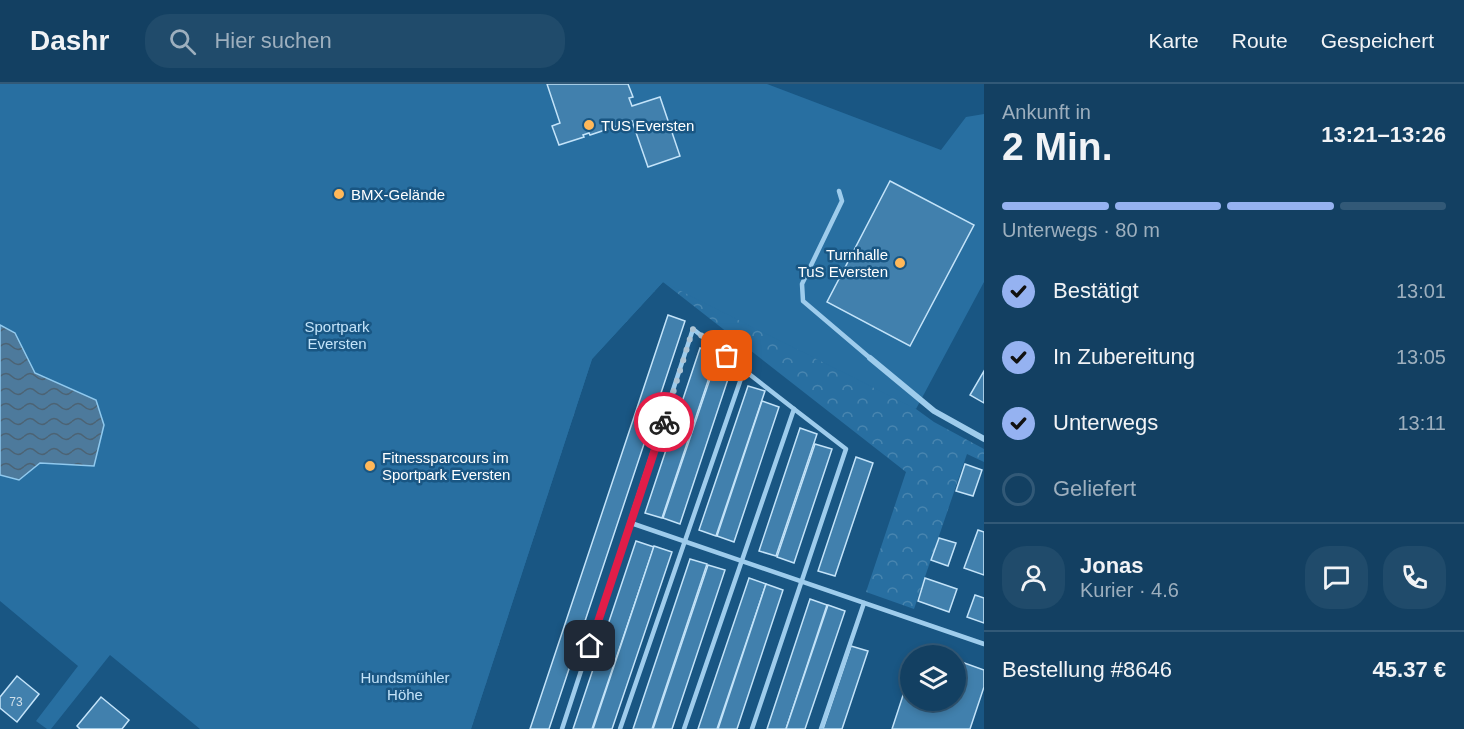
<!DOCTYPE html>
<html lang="de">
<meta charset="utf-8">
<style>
body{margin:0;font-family:Helvetica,sans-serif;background:#204b6b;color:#f1f3f6;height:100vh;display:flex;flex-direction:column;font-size:22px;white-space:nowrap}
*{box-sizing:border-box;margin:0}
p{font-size:20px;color:#9dafbe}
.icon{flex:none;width:33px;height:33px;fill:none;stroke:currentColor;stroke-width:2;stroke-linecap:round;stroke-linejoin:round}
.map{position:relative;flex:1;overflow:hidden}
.side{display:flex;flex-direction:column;background:#134062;width:480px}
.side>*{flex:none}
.controls{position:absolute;left:900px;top:561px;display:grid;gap:12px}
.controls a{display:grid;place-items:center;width:66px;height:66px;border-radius:50%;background:#134062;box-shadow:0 3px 9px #0003,0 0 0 2px #325977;font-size:30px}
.pin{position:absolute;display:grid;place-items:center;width:51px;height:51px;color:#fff;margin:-26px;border-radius:12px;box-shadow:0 3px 9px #0006}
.courier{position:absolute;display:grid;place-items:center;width:60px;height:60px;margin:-30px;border:4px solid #e11d48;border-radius:50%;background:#fff;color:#222;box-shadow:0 2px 8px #0007}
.summary em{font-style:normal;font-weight:700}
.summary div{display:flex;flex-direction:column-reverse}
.summary{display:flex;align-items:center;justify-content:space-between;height:102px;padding:0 18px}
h1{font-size:39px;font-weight:700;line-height:45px}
.bar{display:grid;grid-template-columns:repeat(4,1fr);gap:9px 6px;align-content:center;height:72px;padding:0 18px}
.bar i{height:8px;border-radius:4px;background:#325977}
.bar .selected{background:#95b2f1}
.bar p{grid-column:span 4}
.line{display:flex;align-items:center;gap:15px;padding:0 18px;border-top:2px solid #325977}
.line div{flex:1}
.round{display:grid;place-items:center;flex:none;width:63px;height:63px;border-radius:24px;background:#204b6b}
ol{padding:0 18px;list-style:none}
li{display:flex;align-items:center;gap:18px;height:66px}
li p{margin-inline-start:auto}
li .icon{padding:6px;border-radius:50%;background:#95b2f1;color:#111;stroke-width:4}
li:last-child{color:#9dafbe}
li i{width:33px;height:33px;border:3px solid #325977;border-radius:50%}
header{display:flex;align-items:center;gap:36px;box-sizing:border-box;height:84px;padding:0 30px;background:#134062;border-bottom:2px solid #325977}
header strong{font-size:28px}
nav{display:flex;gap:33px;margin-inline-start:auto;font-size:21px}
.search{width:420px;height:54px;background:#204b6b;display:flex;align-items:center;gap:15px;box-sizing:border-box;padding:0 21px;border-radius:24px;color:#9dafbe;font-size:22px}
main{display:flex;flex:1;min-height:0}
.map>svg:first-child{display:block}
.forest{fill:url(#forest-crowns)}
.green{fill:#286fa1}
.water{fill:url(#water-waves);stroke:#90c9ee;stroke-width:1.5}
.building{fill:#4180ad;stroke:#c3e3f9;stroke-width:1.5}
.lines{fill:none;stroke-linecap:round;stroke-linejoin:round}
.service{stroke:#9eccec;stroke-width:4.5}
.minor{stroke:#9eccec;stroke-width:6}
.done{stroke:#aec4d4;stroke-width:6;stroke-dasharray:0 10.8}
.route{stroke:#e11d48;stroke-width:8}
.poi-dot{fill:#ffb859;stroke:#195683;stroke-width:2}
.labels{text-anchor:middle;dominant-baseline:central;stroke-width:5;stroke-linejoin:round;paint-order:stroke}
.number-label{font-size:12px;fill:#d0dfea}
.poi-label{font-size:15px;fill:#fff;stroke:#195683;text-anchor:start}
.park-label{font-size:15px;fill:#c3e3f9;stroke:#195683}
</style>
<header>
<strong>Dashr</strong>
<div class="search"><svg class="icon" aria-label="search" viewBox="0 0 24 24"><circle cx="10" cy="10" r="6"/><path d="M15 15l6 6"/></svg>Hier suchen</div>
<nav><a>Karte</a><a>Route</a><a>Gespeichert</a></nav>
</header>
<main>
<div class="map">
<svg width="984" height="645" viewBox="0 0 984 645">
<defs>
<pattern id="forest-crowns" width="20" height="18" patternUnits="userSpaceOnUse" patternTransform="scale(1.5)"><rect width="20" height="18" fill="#286fa1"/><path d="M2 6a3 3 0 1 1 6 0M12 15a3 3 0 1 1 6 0" fill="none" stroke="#4885af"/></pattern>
<pattern id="water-waves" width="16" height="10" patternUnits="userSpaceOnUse" patternTransform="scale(1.5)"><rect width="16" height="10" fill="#4d7a9c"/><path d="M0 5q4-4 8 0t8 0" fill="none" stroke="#4c6374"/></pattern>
</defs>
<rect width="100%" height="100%" fill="#195683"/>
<path class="forest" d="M581 152 882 292 916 325 934 338 984 365V378L967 370 914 525 866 508 906 388 663 198 592 275 471 645H429Z"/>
<path class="green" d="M0 0H767L941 66 966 33 984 30V198L916 325 663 198 592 275 471 645H200L110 571 51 645H47L36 637 78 582 0 517V391L19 396 40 379 94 382 96 316 35 289 15 249 0 241Z"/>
<path class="water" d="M0 241 15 249 35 289 96 316 104 341 94 382 40 379 19 396 0 391Z"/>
<g class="building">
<path d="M547 0H628L633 13 629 14 632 22 660 13 680 72 648 83 632 37 590 51 589 49 583 51 584 53 559 61 552 42 560 39Z"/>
<path d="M890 97 974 141 910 262 827 218Z"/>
<path d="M668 231 685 237 549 645H530Z"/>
<path d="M700 264 717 270 662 434 645 429Z"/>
<path d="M716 277 732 283 680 440 663 434Z"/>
<path d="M984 287V319L970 311Z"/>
<path d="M748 302 765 307 716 452 699 446Z"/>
<path d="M762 317 779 323 734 458 717 452Z"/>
<path d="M800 344 817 350 776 472 759 467Z"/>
<path d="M815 360 832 365 794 479 777 473Z"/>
<path d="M856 373 873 379 835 492 818 487Z"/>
<path d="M965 380 982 386 973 412 956 407Z"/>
<path d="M978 446 984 448V491L964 484Z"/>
<path d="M939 454 956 459 948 482 931 476Z"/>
<path d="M636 457 654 463 592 645H573Z"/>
<path d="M654 462 672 468 612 645H593Z"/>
<path d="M690 475 707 480 652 645H633Z"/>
<path d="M708 481 725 486 672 645H653Z"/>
<path d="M749 494 766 500 717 645H698Z"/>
<path d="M925 494 957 505 949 528 918 517Z"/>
<path d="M766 500 783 506 737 645H718Z"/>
<path d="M975 511 984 514V539L967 533Z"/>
<path d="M810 515 827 521 786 645H767Z"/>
<path d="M828 521 845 527 805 645H786Z"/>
<path d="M851 562 868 567 842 645H823Z"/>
<path d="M920 564 942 572H917Z"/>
<path d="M956 576 984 586V603L970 645H892L910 590V616H956Z"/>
<path d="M17 592 39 610 17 638 0 624V613Z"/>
<path d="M101 613 129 636 122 645H80L77 642Z"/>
</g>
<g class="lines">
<g class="service">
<path d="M839 107 842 117 802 200 803 217 870 274"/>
<path d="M631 439 984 560"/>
<path d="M562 645 693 245 744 286 620 645"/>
<path d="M684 645 794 325 744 286"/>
<path d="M752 645 846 365 794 325"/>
<path d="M821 645 864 519"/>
</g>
<path class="minor" d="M870 274 934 327 984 355"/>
</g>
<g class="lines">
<path class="done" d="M664 338 693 245 727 272"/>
<path class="route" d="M590 562 664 338"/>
</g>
<g class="poi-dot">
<circle cx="589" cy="41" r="6"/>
<circle cx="339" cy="110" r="6"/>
<circle cx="900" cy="179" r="6"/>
<circle cx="370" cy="382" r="6"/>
</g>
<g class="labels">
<g class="number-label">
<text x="16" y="618">73</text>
</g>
<g class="poi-label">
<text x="601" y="41">TUS Eversten</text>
<text x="351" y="110">BMX-Gelände</text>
<text x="888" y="170" text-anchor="end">Turnhalle<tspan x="888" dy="17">TuS Eversten</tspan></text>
<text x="382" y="373">Fitnessparcours im<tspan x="382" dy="17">Sportpark Eversten</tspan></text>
</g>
<g class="park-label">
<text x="337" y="242">Sportpark<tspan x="337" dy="17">Eversten</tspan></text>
<text x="405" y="593">Hundsmühler<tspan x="405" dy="17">Höhe</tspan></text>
</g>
</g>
</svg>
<div class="controls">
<a><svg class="icon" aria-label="layers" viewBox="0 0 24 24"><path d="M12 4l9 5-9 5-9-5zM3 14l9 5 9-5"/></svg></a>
</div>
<div class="pin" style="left:727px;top:272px;background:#ea580c"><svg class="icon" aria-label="bag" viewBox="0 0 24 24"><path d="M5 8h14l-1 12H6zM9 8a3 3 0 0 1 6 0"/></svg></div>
<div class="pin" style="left:590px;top:562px;background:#1f2937"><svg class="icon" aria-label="home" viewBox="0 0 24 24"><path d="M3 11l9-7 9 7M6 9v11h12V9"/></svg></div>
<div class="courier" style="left:664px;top:338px"><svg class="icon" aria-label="bike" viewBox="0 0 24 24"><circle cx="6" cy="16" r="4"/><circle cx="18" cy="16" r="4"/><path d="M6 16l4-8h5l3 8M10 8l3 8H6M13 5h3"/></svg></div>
</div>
<section class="side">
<div class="summary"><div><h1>2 Min.</h1><p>Ankunft in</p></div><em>13:21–13:26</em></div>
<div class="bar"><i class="selected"></i><i class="selected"></i><i class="selected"></i><i></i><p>Unterwegs · 80 m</p></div>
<ol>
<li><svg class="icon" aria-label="check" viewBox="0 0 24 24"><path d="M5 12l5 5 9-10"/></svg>Bestätigt<p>13:01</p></li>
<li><svg class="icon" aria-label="check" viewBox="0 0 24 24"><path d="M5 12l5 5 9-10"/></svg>In Zubereitung<p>13:05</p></li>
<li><svg class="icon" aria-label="check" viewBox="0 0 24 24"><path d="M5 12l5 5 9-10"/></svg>Unterwegs<p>13:11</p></li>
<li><i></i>Geliefert</li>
</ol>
<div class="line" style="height:108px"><a class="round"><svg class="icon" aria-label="person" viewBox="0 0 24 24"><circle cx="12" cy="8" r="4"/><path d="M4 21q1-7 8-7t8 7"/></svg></a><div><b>Jonas</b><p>Kurier · 4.6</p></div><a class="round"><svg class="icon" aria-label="chat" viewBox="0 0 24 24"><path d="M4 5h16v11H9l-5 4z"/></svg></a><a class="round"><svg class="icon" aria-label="phone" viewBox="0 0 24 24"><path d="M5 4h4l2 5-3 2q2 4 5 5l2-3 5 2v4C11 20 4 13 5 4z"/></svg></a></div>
<div class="line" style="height:78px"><div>Bestellung #8646</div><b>45.37 €</b></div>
</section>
</main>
